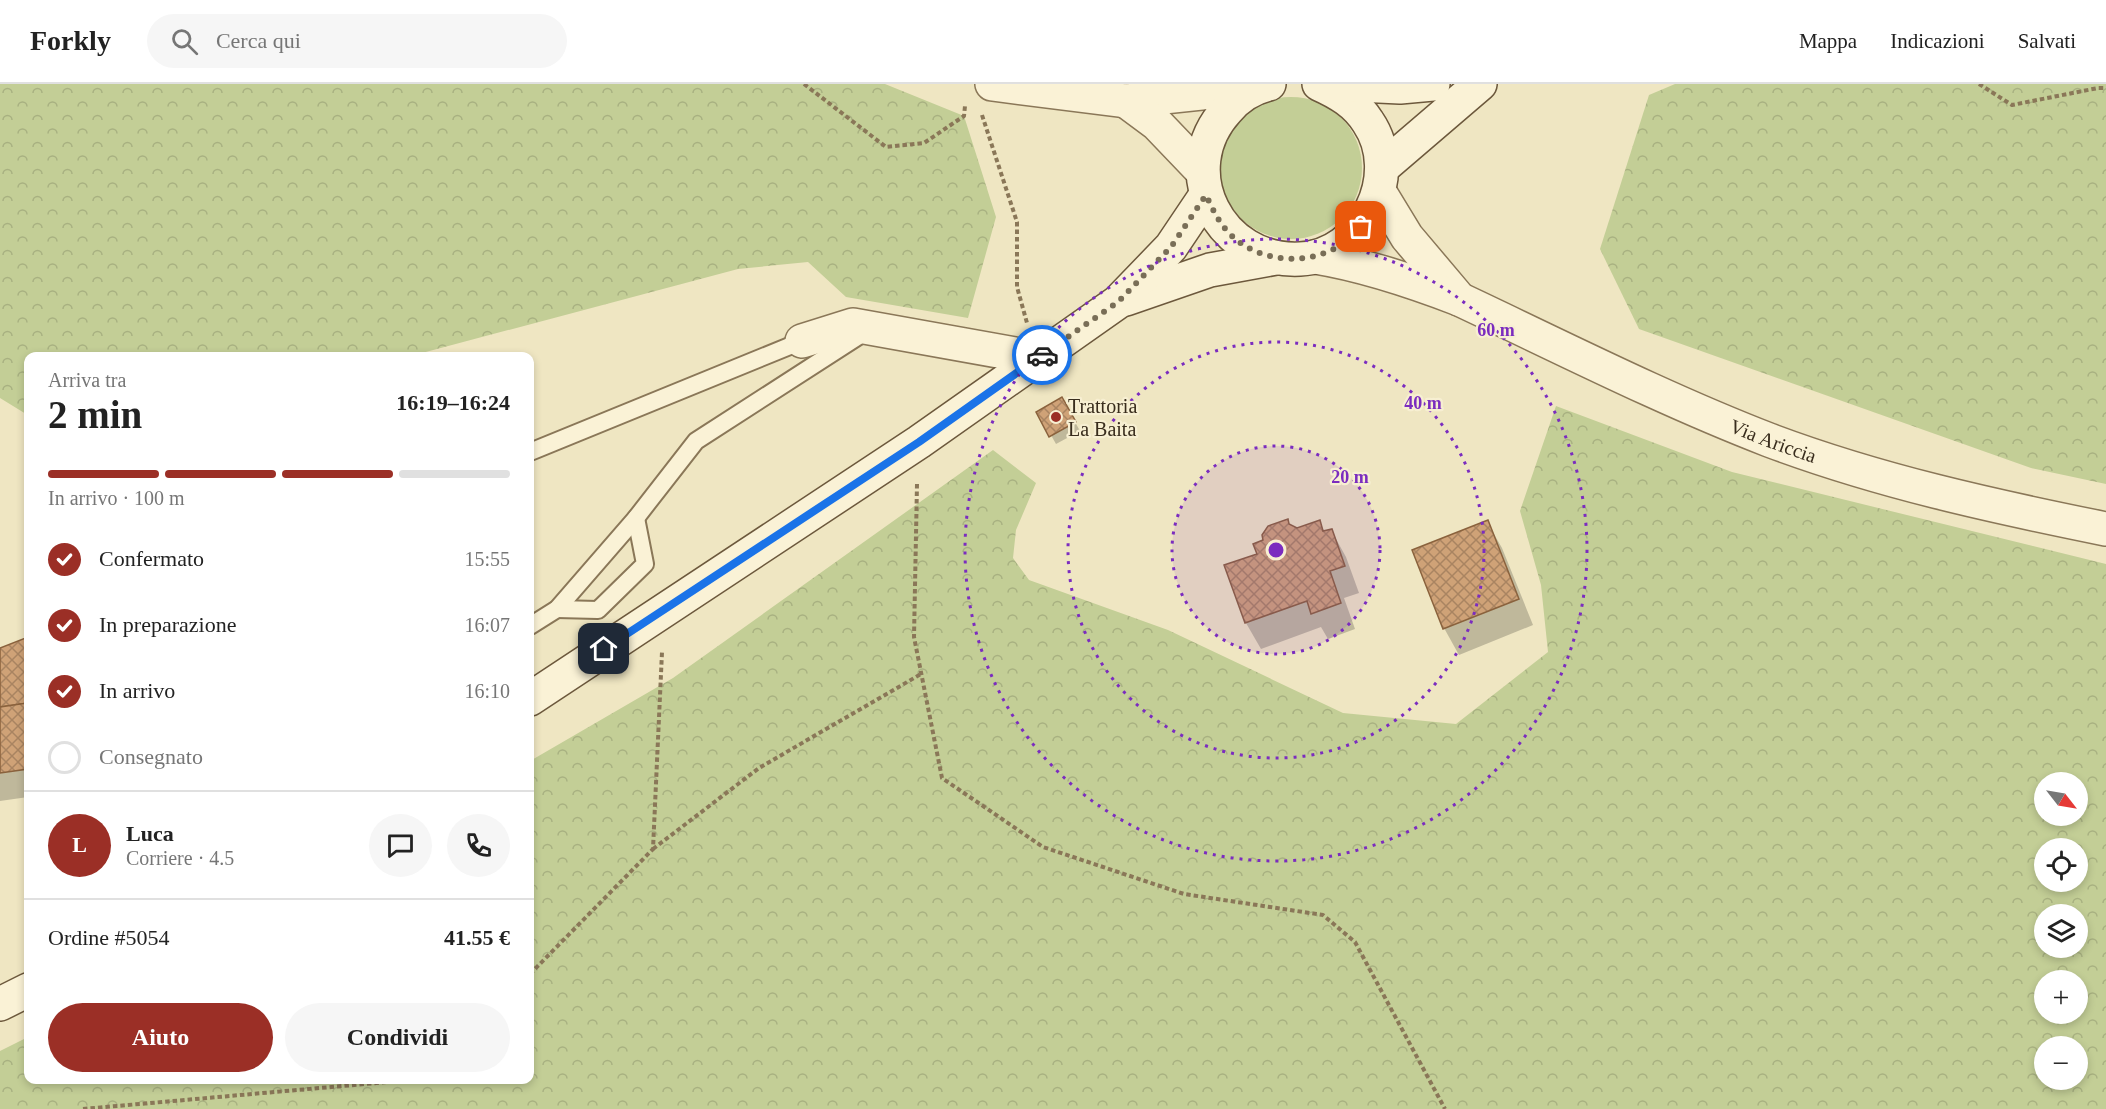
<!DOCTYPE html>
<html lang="it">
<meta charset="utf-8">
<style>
body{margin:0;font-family:"Times New Roman",serif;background:#f6f6f6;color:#222;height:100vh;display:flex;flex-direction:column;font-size:22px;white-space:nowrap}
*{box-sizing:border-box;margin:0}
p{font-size:20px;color:#767676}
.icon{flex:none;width:33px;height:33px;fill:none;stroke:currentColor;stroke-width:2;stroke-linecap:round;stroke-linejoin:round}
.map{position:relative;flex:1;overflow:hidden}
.drawer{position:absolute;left:24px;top:268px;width:510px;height:732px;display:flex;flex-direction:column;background:#fff;border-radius:12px;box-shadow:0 3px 9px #0003}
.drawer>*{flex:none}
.needle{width:39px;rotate:121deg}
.buttons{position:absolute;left:2034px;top:688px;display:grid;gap:12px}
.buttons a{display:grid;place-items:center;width:54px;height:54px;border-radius:50%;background:#fff;box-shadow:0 3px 9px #0003;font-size:30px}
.pin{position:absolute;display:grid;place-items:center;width:51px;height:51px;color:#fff;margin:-26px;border-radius:12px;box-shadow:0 3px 9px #0006}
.courier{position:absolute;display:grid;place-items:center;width:60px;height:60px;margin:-30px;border:4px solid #1a73e8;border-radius:50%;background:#fff;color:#222;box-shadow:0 2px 8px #0007}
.headline em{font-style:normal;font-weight:800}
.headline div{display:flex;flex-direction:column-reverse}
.headline{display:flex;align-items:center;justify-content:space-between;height:102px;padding:0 24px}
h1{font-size:39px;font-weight:800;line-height:45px}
.bar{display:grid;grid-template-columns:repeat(4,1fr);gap:9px 6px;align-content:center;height:72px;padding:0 24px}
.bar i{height:8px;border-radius:4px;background:#e0e0e0}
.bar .current{background:#9b2f26}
.bar p{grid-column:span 4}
.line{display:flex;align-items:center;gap:15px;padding:0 24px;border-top:2px solid #e0e0e0}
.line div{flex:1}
.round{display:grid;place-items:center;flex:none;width:63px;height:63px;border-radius:32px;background:#f6f6f6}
ol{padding:0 24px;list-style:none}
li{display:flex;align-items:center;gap:18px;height:66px}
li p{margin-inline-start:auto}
li .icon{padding:6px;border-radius:50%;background:#9b2f26;color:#fff;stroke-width:4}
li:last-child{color:#767676}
li i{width:33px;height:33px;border:3px solid #e0e0e0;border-radius:50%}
.primary-button{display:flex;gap:12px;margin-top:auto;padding:12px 24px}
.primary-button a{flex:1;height:69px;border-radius:36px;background:#9b2f26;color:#fff;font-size:24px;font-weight:800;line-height:69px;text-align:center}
.primary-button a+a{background:#f6f6f6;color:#222}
header{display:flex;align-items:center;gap:36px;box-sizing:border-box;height:84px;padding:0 30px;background:#fff;border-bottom:2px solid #e0e0e0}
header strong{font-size:28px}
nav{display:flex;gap:33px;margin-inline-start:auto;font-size:21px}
.search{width:420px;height:54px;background:#f6f6f6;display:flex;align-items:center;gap:15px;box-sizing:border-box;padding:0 21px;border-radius:33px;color:#767676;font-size:22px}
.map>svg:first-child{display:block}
.green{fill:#c3ce96}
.forest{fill:url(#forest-crowns);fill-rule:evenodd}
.shadow{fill:#0003}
.building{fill:url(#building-cross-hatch);stroke:#8a623d;stroke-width:1.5}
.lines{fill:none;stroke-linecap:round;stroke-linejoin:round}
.service-casing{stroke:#8a7758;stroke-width:20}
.minor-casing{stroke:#8a7758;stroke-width:36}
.tertiary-casing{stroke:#8a7758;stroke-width:36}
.secondary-casing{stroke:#6c583c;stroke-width:36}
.path{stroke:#8a7758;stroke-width:4;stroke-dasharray:4.5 3;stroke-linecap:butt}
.service{stroke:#faf2d6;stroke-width:16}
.minor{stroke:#faf2d6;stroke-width:33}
.tertiary{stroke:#faf2d6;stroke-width:33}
.secondary{stroke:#faf2d6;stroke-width:33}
.done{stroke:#796e57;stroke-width:6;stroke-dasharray:0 10.8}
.route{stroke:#1a73e8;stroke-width:8}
.ring{fill:none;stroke:#7b2cbf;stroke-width:3;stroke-dasharray:3 6}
.poi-dot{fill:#9b2f26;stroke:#f7efd2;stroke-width:2}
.labels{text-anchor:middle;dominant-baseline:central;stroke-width:4.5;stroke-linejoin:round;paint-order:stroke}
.poi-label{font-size:20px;fill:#392d1d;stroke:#f7efd2;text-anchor:start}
.street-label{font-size:20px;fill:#392d1d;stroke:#f7efd2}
.centre{fill:#7b2cbf;stroke:#f7efd2;stroke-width:3}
.ring-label{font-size:18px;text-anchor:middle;font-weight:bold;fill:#7b2cbf;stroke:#f7efd2;stroke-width:4.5;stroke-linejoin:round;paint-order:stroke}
</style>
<header>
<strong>Forkly</strong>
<div class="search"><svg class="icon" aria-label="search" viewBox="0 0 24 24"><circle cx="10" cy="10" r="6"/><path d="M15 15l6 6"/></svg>Cerca qui</div>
<nav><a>Mappa</a><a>Indicazioni</a><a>Salvati</a></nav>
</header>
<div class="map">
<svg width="2106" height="1025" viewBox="0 0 2106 1025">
<defs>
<pattern id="forest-crowns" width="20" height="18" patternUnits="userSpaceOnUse" patternTransform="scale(1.5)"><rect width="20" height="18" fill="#c3ce96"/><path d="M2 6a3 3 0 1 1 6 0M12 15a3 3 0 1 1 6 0" fill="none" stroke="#a8b181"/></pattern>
<pattern id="building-cross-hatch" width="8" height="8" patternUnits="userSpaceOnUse" patternTransform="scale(1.5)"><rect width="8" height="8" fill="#cfa277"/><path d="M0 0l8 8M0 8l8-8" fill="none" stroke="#a98461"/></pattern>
</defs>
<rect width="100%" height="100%" fill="#efe6c2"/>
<circle class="green" cx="1291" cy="84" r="71"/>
<g class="forest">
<path d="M0 0H885L964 32 996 133 968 234 846 213 808 178 738 185 407 273H28V334L26 330 0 314Z"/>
<path d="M1675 0H2106V400L2031 384 1639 245 1600 165 1649 11Z"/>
<path d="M1556 322 1732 388 2106 480V1025H0V967L28 953V996H530V677L673 594 993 366 1036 399 1016 446 1013 474 1029 496 1168 546 1343 629 1456 640 1548 568 1541 501 1520 427ZM2044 699H2078V732H2044ZM2044 765H2078V798H2044ZM2044 831H2078V864H2044ZM2044 897H2078V930H2044ZM2044 963H2078V996H2044Z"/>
</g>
<g class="shadow">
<path d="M1062 315 1080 347 1056 360 1038 328Z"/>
<path d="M1319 438 1325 448 1331 446 1346 473 1359 509 1344 514 1355 545 1328 555 1321 543 1261 565 1246 539 1258 471 1290 442 1297 445Z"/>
<path d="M1487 438 1502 464 1533 541 1459 571 1444 544Z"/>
<path d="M28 554V713L0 717V565Z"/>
</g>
<g class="building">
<path d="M1062 313 1076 338 1049 353 1036 328Z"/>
<path d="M1288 435 1289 440 1297 444 1320 436 1323 447 1332 445 1345 482 1330 487 1341 519 1311 530 1307 517 1245 539 1224 481 1257 470 1253 460 1263 456 1262 451 1268 442Z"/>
<path d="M1488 436 1519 515 1443 545 1412 466Z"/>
<path d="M28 553V630L27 619 0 623V564Z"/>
<path d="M27 619 28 685 0 689V623Z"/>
</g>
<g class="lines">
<g class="service-casing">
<g id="service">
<path d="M530 368 802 257"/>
<path d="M557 525 598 526 645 480 636 434"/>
<path d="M530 542 557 525 636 434 696 357 865 248"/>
</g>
</g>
<g class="minor-casing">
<g id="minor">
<path id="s1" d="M1459 215C1561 263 1663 315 1769 356 1878 397 1992 422 2106 445"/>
<path d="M802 257 853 241 1037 274"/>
</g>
</g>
<g class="tertiary-casing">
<g id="tertiary">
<path d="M992 0 1126 17 1258 3"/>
<path d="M1126 17 1157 40 1202 87"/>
<path d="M1379 107 1407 153 1456 211"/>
<path d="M1315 173C1365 181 1412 197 1459 215"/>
</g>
</g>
<g class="secondary-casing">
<g id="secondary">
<path d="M1269 0C1252 4 1238 13 1227 26 1172 86 1219 179 1300 175 1364 172 1404 91 1368 38 1356 19 1339 9 1319 0"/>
<path d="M1336 0 1400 3 1433 0"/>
<path d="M1382 84 1480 0"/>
<path d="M1126 215 1210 186 1276 174"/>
<path d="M530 615 919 358 1118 218 1171 163 1206 111"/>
<path d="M0 920 28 906"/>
</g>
</g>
<g class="path">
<path d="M804 0 886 63 924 59 964 32 965 22"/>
<path d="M1979 0 2012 21 2098 4H2106"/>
<path d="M982 31 1017 138V203L1027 239"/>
<path d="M917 400 914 553 942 694 1043 763 1184 810 1323 831 1355 858 1445 1025"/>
<path d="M653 765 759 684 921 590"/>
<path d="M530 890 653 765 662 568"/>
<path d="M83 1025 410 996"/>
</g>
<use href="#service" class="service"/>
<use href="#minor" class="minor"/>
<use href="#tertiary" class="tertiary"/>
<use href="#secondary" class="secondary"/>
</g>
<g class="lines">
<path class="done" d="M1042 271 1118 218 1171 163 1206 111C1213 126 1219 139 1231 151 1255 175 1296 181 1327 168 1341 163 1350 153 1361 143"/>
<path class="route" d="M604 565 919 358 1042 271"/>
</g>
<circle cx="1276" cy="466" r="104" fill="#7b2cbf" fill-opacity=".12"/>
<g class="ring">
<circle cx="1276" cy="466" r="104"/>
<circle cx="1276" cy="466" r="208"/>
<circle cx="1276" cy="466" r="311"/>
</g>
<circle class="poi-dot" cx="1056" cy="333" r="6"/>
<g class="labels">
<g class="poi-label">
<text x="1068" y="322">Trattoria<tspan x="1068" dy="23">La Baita</tspan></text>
</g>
<g class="street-label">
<text stroke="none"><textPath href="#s1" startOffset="345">Via Ariccia</textPath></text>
</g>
</g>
<circle cx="1276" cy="466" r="9" class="centre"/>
<g class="ring-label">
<text x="1496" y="252">60 m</text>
<text x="1423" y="325">40 m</text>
<text x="1350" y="399">20 m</text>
</g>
</svg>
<div class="buttons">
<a><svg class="needle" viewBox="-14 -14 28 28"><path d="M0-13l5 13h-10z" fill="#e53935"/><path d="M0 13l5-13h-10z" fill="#767676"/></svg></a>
<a><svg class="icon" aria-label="locate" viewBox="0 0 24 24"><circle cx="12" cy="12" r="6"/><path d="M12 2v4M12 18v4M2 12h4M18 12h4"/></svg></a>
<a><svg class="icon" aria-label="layers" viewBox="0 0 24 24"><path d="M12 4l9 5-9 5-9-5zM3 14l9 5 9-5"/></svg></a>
<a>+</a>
<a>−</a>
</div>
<div class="pin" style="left:1361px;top:143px;background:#ea580c"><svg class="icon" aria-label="bag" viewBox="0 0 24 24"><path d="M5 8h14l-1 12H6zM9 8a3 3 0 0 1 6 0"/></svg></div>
<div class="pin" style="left:604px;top:565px;background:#1f2937"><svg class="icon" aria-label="home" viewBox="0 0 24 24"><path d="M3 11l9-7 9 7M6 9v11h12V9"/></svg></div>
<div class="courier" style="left:1042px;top:271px"><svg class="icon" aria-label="car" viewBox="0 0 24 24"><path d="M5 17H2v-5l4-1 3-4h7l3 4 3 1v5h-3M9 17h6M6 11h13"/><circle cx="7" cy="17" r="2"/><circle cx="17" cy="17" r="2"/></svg></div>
<section class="drawer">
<div class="headline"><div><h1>2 min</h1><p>Arriva tra</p></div><em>16:19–16:24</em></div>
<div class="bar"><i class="current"></i><i class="current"></i><i class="current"></i><i></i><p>In arrivo · 100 m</p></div>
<ol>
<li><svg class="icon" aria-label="check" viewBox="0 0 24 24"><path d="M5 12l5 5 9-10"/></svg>Confermato<p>15:55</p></li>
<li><svg class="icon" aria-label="check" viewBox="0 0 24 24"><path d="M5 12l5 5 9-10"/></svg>In preparazione<p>16:07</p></li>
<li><svg class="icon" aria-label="check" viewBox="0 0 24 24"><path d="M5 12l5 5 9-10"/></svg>In arrivo<p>16:10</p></li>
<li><i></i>Consegnato</li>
</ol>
<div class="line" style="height:108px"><b class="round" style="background:#9b2f26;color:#fff">L</b><div><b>Luca</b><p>Corriere · 4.5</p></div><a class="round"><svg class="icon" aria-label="chat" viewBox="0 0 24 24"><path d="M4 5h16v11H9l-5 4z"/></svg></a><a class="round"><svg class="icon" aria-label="phone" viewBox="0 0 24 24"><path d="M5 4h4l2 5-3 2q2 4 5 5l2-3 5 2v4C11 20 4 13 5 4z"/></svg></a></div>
<div class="line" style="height:78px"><div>Ordine #5054</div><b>41.55 €</b></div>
<div class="primary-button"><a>Aiuto</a><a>Condividi</a></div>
</section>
</div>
